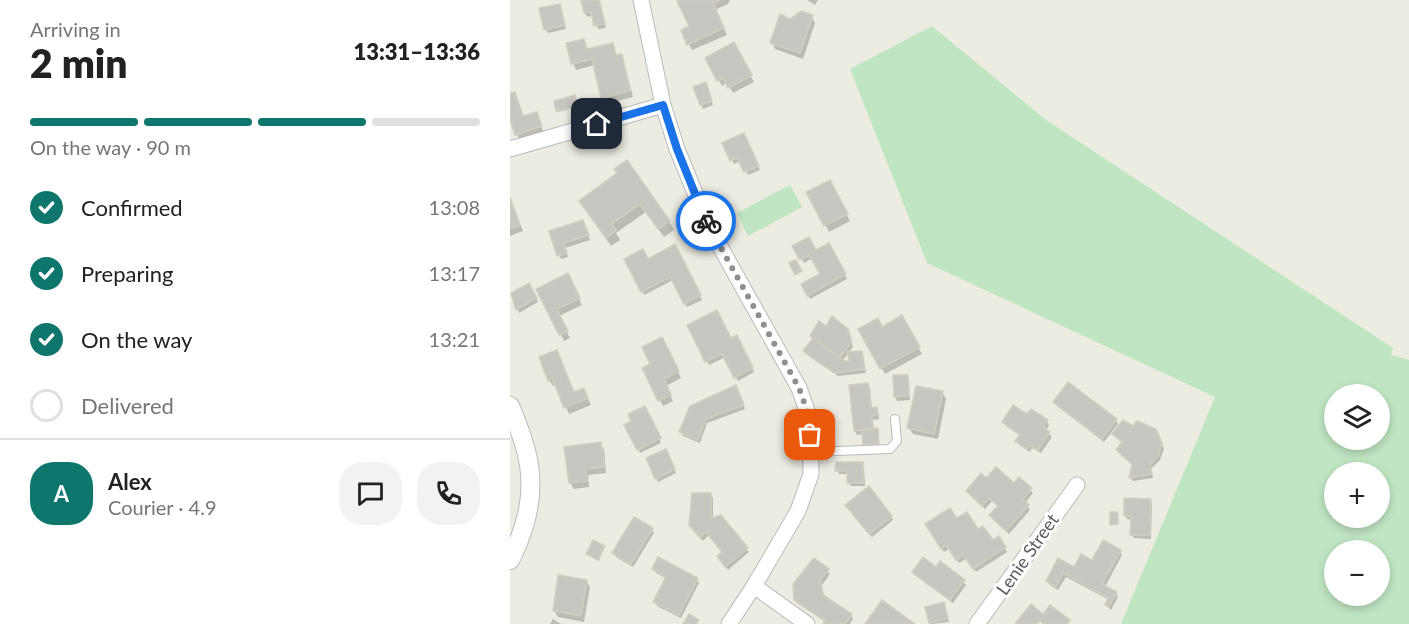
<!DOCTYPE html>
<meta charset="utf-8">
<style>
body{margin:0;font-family:Lato,sans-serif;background:#f2f2f2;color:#222;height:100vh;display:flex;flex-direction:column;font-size:22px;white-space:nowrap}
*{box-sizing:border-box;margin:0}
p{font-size:20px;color:#767676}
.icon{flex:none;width:33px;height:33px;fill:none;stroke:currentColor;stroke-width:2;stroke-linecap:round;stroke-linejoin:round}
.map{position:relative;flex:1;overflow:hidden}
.drawer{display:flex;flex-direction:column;background:#fff;width:510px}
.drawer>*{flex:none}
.fabs{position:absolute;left:814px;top:384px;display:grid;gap:12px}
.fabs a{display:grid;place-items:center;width:66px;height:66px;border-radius:50%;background:#fff;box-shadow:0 3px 9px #0003;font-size:30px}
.pin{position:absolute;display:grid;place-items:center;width:51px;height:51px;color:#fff;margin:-26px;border-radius:12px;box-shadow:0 3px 9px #0006}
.courier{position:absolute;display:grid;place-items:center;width:60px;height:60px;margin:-30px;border:4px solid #1a73e8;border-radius:50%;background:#fff;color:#222;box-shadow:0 2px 8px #0007}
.head em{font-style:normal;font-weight:800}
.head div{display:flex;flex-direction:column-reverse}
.head{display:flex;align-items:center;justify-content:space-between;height:102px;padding:0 30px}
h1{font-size:39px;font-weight:800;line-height:45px}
.bar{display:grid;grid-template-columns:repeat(4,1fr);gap:9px 6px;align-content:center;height:72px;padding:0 30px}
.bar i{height:8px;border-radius:4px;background:#e0e0e0}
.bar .current{background:#0f766e}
.bar p{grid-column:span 4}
.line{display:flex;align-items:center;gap:15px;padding:0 30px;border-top:2px solid #e0e0e0}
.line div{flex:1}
.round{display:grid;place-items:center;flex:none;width:63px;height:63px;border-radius:24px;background:#f2f2f2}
ol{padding:0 30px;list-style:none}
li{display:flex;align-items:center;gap:18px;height:66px}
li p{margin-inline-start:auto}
li .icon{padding:6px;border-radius:50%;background:#0f766e;color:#fff;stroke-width:4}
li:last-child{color:#767676}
li i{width:33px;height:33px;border:3px solid #e0e0e0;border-radius:50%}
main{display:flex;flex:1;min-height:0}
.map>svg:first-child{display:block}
.green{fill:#bfe5c2;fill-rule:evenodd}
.shadow{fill:#0003}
.building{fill:#c8c6c0;stroke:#d2cec1;stroke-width:1.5}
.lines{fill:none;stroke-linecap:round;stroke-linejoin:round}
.service-casing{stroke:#b8babf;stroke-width:10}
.minor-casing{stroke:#b8babf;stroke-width:17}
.tertiary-casing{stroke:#b8babf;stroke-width:20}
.service{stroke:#fff;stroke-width:8}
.minor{stroke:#fff;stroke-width:15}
.tertiary{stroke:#fff;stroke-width:18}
.done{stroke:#8e908f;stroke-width:6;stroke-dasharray:0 10.8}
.route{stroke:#1a73e8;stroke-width:8}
.labels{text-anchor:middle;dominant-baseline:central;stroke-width:6;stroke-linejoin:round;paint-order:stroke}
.street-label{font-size:18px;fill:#5b5e63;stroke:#fff}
</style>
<main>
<section class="drawer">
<div class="head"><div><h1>2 min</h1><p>Arriving in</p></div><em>13:31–13:36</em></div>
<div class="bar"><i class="current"></i><i class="current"></i><i class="current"></i><i></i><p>On the way · 90 m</p></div>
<ol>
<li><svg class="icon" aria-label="check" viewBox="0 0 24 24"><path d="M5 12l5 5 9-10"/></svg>Confirmed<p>13:08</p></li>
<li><svg class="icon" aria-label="check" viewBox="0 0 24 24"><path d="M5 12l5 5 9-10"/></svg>Preparing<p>13:17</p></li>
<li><svg class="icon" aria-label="check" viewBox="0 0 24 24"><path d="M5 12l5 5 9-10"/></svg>On the way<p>13:21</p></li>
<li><i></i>Delivered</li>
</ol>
<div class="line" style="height:108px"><b class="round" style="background:#0f766e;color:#fff">A</b><div><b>Alex</b><p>Courier · 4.9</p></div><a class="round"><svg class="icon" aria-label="chat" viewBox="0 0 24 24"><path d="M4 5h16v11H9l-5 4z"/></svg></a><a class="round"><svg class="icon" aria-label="phone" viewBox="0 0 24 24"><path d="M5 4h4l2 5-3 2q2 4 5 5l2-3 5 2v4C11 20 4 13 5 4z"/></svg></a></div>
</section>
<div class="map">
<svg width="899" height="624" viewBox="0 0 899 624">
<rect width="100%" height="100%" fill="#edece2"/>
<g class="green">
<path d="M422 26 536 120 883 348 881 355 899 360V624H611L705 397 417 263 340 69ZM825 394H870V440H825ZM825 472H870V518H825ZM870 550V596H825V550Z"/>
<path d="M280 185 292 207 238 236 227 213Z"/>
</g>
<g class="shadow">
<path d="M72 0H90L96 28 88 29 83 15 77 17 75 13Z"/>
<path d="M174 0H220L218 4 205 10 217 35 182 50 179 44 181 27Z"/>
<path d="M297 0H308L305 5Z"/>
<path d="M49 5 56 29 38 33 36 30Z"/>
<path d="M302 17 305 23 293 59 265 49 262 43 280 21Z"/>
<path d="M73 40 78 50 102 44 107 56 111 55 114 62 123 97 96 104 92 97 85 65 66 70 63 63Z"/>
<path d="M223 44 244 82 223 93 217 83 212 86 197 59Z"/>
<path d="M185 88H197L203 105 193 109Z"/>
<path d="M0 95 14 118 26 113 34 133 10 141 0 119Z"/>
<path d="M65 98 67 106 49 112 48 110Z"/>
<path d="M236 139 250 170 238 175 231 161 224 164 214 144Z"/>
<path d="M109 174 159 221 164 230 154 237 136 212 106 233 110 240 101 246 76 210Z"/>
<path d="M319 182 340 221 319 232 298 193Z"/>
<path d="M0 199 13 231 0 236Z"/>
<path d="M75 225 80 240 55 248 58 257 51 259 41 232Z"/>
<path d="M318 245 337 279 300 299 293 284 312 274 303 258 294 263 284 246 305 252Z"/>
<path d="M164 246 192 300 177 307 163 280 134 295 116 260H138Z"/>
<path d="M61 281 72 305 49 316 60 338 54 341 28 289Z"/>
<path d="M19 285 28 302 9 313 3 294Z"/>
<path d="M392 318 412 354 375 374 350 330 372 329Z"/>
<path d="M179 326 221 340 227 337 244 372 228 381 216 357 199 365Z"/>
<path d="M316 328 339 335 343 347 333 360 341 363 351 352 356 373 328 376 297 355 295 351Z"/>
<path d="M155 346 171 378 156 386 163 401 153 406 150 400 142 364Z"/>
<path d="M31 358 64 394 77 396 81 405 59 414 46 384 43 386 39 380Z"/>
<path d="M397 376 399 380 400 400 387 401 385 397Z"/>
<path d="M358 384 360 388 362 409H366L369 413V419L363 420 364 430 368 432 369 445 355 446 354 434 347 435 345 431Z"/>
<path d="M228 391 235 409 197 423 190 443 173 436 171 432Z"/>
<path d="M432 392 436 399 428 439 403 434 399 428Z"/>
<path d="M545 402 606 420 608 424 594 442 547 406Z"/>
<path d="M134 408 151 443 130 453 116 425 123 422Z"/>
<path d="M517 416 537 421 539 425 536 430 542 437 531 453 522 448 520 452 509 445 507 441 511 436 496 426 493 422Z"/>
<path d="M624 428 648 435 654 449 650 460 641 469 643 478 623 481 620 478 623 465 610 454 607 450 613 444 604 434Z"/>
<path d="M90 444 94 450 96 473 78 475 79 487 64 489 60 483 56 448Z"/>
<path d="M158 455 166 473 148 482 146 478Z"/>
<path d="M352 464 354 468 355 486H341L338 482V474H329L327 470Z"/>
<path d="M509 479 523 493 515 503 520 510 499 534 481 516 488 507 482 501 475 509 457 491 476 480 504 485Z"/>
<path d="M200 494 203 498V519L239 552 218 570 211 560 213 552 199 535 193 541 183 529Z"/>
<path d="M640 500 642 504 641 539 624 538 622 534V520L617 519 615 515Z"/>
<path d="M339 509 381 517 383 520 362 537Z"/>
<path d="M447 520 483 542 489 538 497 552 466 572 457 558 449 563 440 548 434 552 417 525Z"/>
<path d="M141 529 144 533 123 567 106 557 104 553Z"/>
<path d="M94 547 89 561 77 554Z"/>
<path d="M610 551 612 555 595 587 606 593 608 597 601 610 596 605 599 600 556 577 548 590 540 585 537 581 548 560 564 569Z"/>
<path d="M304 560 320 574 312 585 314 597 341 615 343 619 340 624H314L316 622 288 604 286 600Z"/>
<path d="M144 569 187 579 189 583 171 618 147 606 145 602 157 579 146 573Z"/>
<path d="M426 569 453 581 456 585 443 603 406 576 404 572Z"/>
<path d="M76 581 80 587 74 622 48 617 44 611Z"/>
<path d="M435 608 439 622 421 624 420 622Z"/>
<path d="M43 619 51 624H40Z"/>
</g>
<g class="building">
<path d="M71 0H89L95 24 84 26 81 12 74 13Z"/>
<path d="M170 0H210L203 3 214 28 177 45 171 30 179 26 167 1Z"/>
<path d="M50 4 55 25 34 30 29 8Z"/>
<path d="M291 11 303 15 290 53 260 43 270 14 280 19Z"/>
<path d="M74 39 77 49 103 43 106 55 112 54 120 91 91 98 82 59 61 64 56 43Z"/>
<path d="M224 42 242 75 218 88 213 78 207 81 195 58Z"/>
<path d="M196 82 202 101 190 105 183 87Z"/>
<path d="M5 92 13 116 27 112 32 126 5 135 0 120V93Z"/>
<path d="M65 95 67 105 46 111 44 101Z"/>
<path d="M234 133 249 166 234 172 227 158 220 161 212 143Z"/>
<path d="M117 160 160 221 148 229 130 204 102 224 106 230 96 238 69 201 107 173 104 169Z"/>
<path d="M320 180 338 214 314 226 296 192Z"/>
<path d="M0 197 10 225 0 228Z"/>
<path d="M73 220 79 235 54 243 57 253 47 256 39 231Z"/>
<path d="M299 237 306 250 319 243 336 274 297 296 291 284 310 274 299 255 290 260 282 246Z"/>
<path d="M165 244 191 295 174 304 160 277 131 292 114 259 133 249 138 259Z"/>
<path d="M286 260 292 271 285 275 279 263Z"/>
<path d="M58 273 70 298 47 309 58 331 49 335 26 289Z"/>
<path d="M19 283 27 298 6 310 1 293Z"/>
<path d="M207 310 221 338 227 335 243 368 224 378 212 354 195 362 177 325Z"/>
<path d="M392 315 410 347 370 369 348 329 368 318 372 327Z"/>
<path d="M322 316 338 329 342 342 330 357 300 336 309 321 316 326Z"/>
<path d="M152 337 169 371 154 379 161 395 148 401 132 368 140 364 132 347Z"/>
<path d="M303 338 335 361H339L337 352 352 351 355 369 325 373 293 351Z"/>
<path d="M47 350 64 392 74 388 78 398 54 408 42 378 38 381 29 357Z"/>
<path d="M383 375H398L399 396 384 397Z"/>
<path d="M558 382 607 419 592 439 543 402Z"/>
<path d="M358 383 361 408 367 407 368 415 362 416 363 429 344 431 339 385Z"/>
<path d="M226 385 234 405 196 419 188 440 169 432 180 406Z"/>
<path d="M406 386 433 391 424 434 397 428Z"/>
<path d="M503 405 517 414 521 409 538 420 533 427 540 432 528 450 520 445 517 449 505 441 510 434 492 422Z"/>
<path d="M135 406 151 438 127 450 114 425 121 421 118 414Z"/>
<path d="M613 420 623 426 627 421 646 429 652 443 648 456 640 465 642 474 619 478 622 464 606 450 612 442 602 434Z"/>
<path d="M368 428 369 444 353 445 352 430Z"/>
<path d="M91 442 94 467 75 469 77 481 59 483 54 447Z"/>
<path d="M156 449 165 469 145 479 136 458Z"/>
<path d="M326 462H353V483H337V471H325Z"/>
<path d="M486 467 504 483 509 477 522 488 513 499 519 505 496 531 479 515 488 506 479 498 472 506 456 491 471 473 476 478Z"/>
<path d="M359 486 382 516 359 534 335 505Z"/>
<path d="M182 493H201V518L211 515 238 548 215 567 207 556 212 552 196 532 190 538 179 525Z"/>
<path d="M614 498 641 499 640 535H620L621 516H614Z"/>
<path d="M440 508 447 518 457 512 468 529 473 526 483 540 489 536 496 547 463 569 453 555 446 560 436 545 431 549 415 524Z"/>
<path d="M600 512H608V524L600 525Z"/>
<path d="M124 517 143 528 121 564 102 553Z"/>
<path d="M83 540 95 546 88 560 76 554Z"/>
<path d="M593 540 611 550 592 584 607 592 599 607 595 605 598 598 553 573 546 587 536 581 548 558 564 567 571 554 582 560Z"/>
<path d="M148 557 188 578 169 615 143 602 156 577 142 569Z"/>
<path d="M413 557 426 567 430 561 455 580 440 600 402 572Z"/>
<path d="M304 558 319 569 310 580 313 595 342 614 335 624H313L315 620 284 600 283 584Z"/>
<path d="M48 575 77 580 71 616 43 611Z"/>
<path d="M372 600 405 624H355Z"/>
<path d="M434 602 438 618 419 623 415 607Z"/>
<path d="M521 604 533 614 540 605 560 620 557 624H534L530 621 527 624H505Z"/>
<path d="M179 614 189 620 186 624H173Z"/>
</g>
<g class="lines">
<g class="service-casing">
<path id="service" d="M301 452 380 449 387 441 385 419"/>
</g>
<g class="minor-casing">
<g id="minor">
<path d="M131 0 153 105 167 149 198 225 289 388 300 419 301 474 288 511 244 586 219 624"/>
<path d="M0 149 153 105"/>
<path d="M244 586 297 624"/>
<path d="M467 624 567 485"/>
</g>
</g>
<g class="tertiary-casing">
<path id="tertiary" d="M0 406C19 450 28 483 13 529 9 540 6 550 0 560"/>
</g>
<use href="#service" class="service"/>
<use href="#minor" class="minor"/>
<use href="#tertiary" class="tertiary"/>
</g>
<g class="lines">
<path class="done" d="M196 221 289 388 300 419V435"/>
<path class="route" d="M87 124 153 105 167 149 196 221"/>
</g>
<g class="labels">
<g class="street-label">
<text transform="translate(517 554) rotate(-55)">Lenie Street</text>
</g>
</g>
</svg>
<div class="fabs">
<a><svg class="icon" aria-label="layers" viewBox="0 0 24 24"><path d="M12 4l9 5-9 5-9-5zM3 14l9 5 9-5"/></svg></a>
<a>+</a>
<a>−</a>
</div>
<div class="pin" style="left:300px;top:435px;background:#ea580c"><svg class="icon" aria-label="bag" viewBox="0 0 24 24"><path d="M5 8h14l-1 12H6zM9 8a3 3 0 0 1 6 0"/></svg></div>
<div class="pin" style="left:87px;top:124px;background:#1f2937"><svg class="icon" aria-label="home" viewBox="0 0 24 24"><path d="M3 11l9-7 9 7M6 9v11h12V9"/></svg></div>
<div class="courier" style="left:196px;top:221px"><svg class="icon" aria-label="bike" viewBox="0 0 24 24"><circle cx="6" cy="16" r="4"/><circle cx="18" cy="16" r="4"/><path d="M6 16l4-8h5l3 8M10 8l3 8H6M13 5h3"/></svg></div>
</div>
</main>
